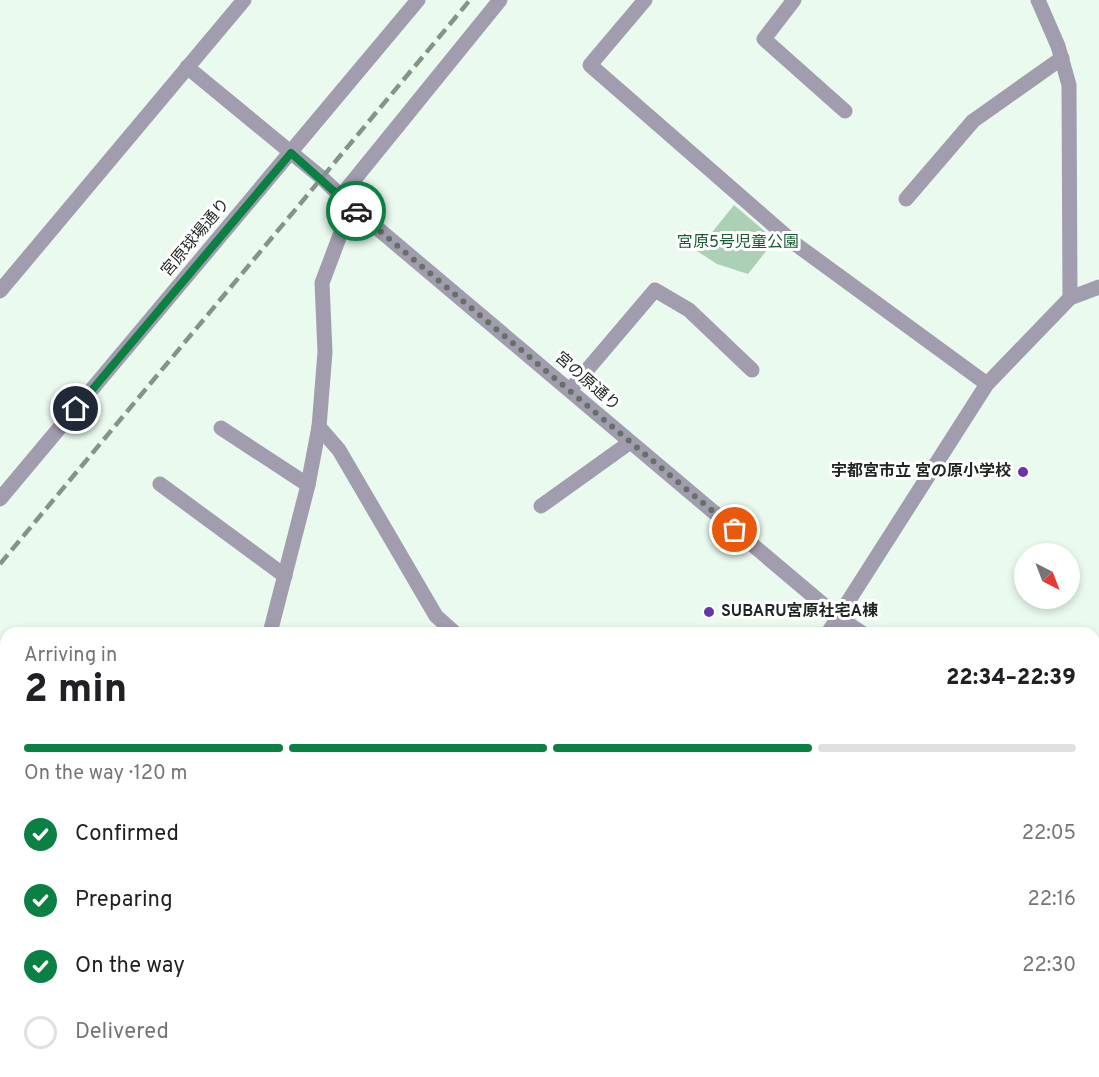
<!DOCTYPE html>
<meta charset="utf-8">
<style>
body{margin:0;font-family:Overpass,"Noto Sans JP",sans-serif;background:#f2f2f2;color:#202124;height:100vh;display:flex;flex-direction:column;font-size:22px;white-space:nowrap}
*{box-sizing:border-box;margin:0}
p{font-size:20px;color:#757577}
.icon{flex:none;width:33px;height:33px;fill:none;stroke:currentColor;stroke-width:2;stroke-linecap:round;stroke-linejoin:round}
.map{position:relative;flex:1;overflow:hidden}
.drawer{position:absolute;left:0px;top:627px;width:1100px;height:450px;display:flex;flex-direction:column;background:#fff;border-radius:18px 18px 0 0;box-shadow:0 3px 9px #0003}
.drawer>*{flex:none}
.needle{width:39px;rotate:138deg}
.fabs{position:absolute;left:1014px;top:543px;display:grid;gap:12px}
.fabs a{display:grid;place-items:center;width:66px;height:66px;border-radius:50%;background:#fff;box-shadow:0 3px 9px #0003;font-size:30px}
.pin{position:absolute;display:grid;place-items:center;width:51px;height:51px;color:#fff;margin:-26px;border:3px solid #fff;border-radius:50%;box-shadow:0 2px 6px #0007}
.courier{position:absolute;display:grid;place-items:center;width:60px;height:60px;margin:-30px;border:4px solid #0b8043;border-radius:50%;background:#fff;color:#222;box-shadow:0 2px 8px #0007}
.headline em{font-style:normal;font-weight:800}
.headline div{display:flex;flex-direction:column-reverse}
.headline{display:flex;align-items:center;justify-content:space-between;height:102px;padding:0 24px}
h1{font-size:39px;font-weight:800;line-height:45px}
.bar{display:grid;grid-template-columns:repeat(4,1fr);gap:9px 6px;align-content:center;height:72px;padding:0 24px}
.bar i{height:8px;border-radius:4px;background:#e0e0e0}
.bar .on{background:#0b8043}
.bar p{grid-column:span 4}
ol{padding:0 24px;list-style:none}
li{display:flex;align-items:center;gap:18px;height:66px}
li p{margin-inline-start:auto}
li .icon{padding:6px;border-radius:50%;background:#0b8043;color:#fff;stroke-width:4}
li:last-child{color:#757577}
li i{width:33px;height:33px;border:3px solid #e0e0e0;border-radius:50%}
.map>svg:first-child{display:block}
.green{fill:#abd0b5}
.lines{fill:none;stroke-linecap:round;stroke-linejoin:round}
.minor{stroke:#a29caf;stroke-width:15}
.rail{stroke:#87928a;stroke-width:4.5;stroke-dasharray:12 6;stroke-linecap:butt}
.done{stroke:#667068;stroke-width:6;stroke-dasharray:0 10.8}
.route{stroke:#0b8043;stroke-width:8}
.poi-dot{fill:#6933a9;stroke:#fff;stroke-width:2}
.labels{text-anchor:middle;dominant-baseline:central;stroke-width:6;stroke-linejoin:round;paint-order:stroke}
.street-label{font-size:16px;fill:#1f2520;stroke:#fff}
.park-label{font-size:16px;fill:#175c33;stroke:#fff}
.poi-label{font-size:16px;font-weight:bold;fill:#1f2520;stroke:#fff;text-anchor:end}
</style>
<div class="map">
<svg width="1099" height="1077" viewBox="0 0 1099 1077">
<rect width="100%" height="100%" fill="#eafaee"/>
<path class="green" d="M734 205 775 240 748 274 717 264 697 251Z"/>
<g class="lines">
<g class="minor">
<path d="M645 0 590 65 794 243 987 384"/>
<path d="M794 0 764 39 845 111"/>
<path d="M1038 0 1058 46 1069 85 1070 298"/>
<path d="M187 67 322 178 351 206 838 617 862 633"/>
<path d="M341 196 500 0"/>
<path d="M906 199 973 121 1062 58"/>
<path d="M0 291 244 0"/>
<path d="M570 390 655 290 689 310 752 370"/>
<path d="M319 427 339 450 436 616 455 633"/>
<path d="M221 428 308 485"/>
<path d="M160 484 285 576"/>
<path d="M0 499 418 0"/>
<path d="M541 506 629 443"/>
<path d="M270 633 308 485 319 427 325 352 322 283 351 206"/>
<path d="M828 633 987 384 1070 298 1099 287"/>
<path d="M0 659 6 655"/>
<path d="M1094 779 1099 783"/>
<path d="M1094 963 1099 954"/>
<path d="M0 1027 6 1039"/>
<path d="M22 1071 25 1077"/>
<path d="M887 1071 896 1077"/>
<path d="M217 1077 219 1071"/>
<path d="M335 1077 339 1071"/>
<path d="M586 1077 587 1071"/>
<path d="M1025 1077 1029 1071"/>
</g>
<path class="rail" d="M0 564 470 0"/>
</g>
<g class="lines">
<path class="done" d="M356 211 735 530"/>
<path class="route" d="M76 409 291 153 356 211"/>
</g>
<g class="poi-dot">
<circle cx="1023" cy="472" r="6"/>
<circle cx="709" cy="612" r="6"/>
</g>
<g class="labels">
<g class="street-label">
<text transform="translate(196 238) rotate(-50)">宮原球場通り</text>
<text transform="translate(587 382) rotate(41)">宮の原通り</text>
</g>
<g class="park-label">
<text x="738" y="243">宮原5号児童公園</text>
</g>
<g class="poi-label">
<text x="1011" y="472">宇都宮市立 宮の原小学校</text>
<text x="721" y="612" text-anchor="start">SUBARU宮原社宅A棟</text>
</g>
</g>
</svg>
<div class="fabs">
<a><svg class="needle" viewBox="-14 -14 28 28"><path d="M0-13l5 13h-10z" fill="#e53935"/><path d="M0 13l5-13h-10z" fill="#757577"/></svg></a>
</div>
<div class="pin" style="left:735px;top:530px;background:#ea580c"><svg class="icon" aria-label="bag" viewBox="0 0 24 24"><path d="M5 8h14l-1 12H6zM9 8a3 3 0 0 1 6 0"/></svg></div>
<div class="pin" style="left:76px;top:409px;background:#1f2937"><svg class="icon" aria-label="home" viewBox="0 0 24 24"><path d="M3 11l9-7 9 7M6 9v11h12V9"/></svg></div>
<div class="courier" style="left:356px;top:211px"><svg class="icon" aria-label="car" viewBox="0 0 24 24"><path d="M5 17H2v-5l4-1 3-4h7l3 4 3 1v5h-3M9 17h6M6 11h13"/><circle cx="7" cy="17" r="2"/><circle cx="17" cy="17" r="2"/></svg></div>
<section class="drawer">
<div class="headline"><div><h1>2 min</h1><p>Arriving in</p></div><em>22:34–22:39</em></div>
<div class="bar"><i class="on"></i><i class="on"></i><i class="on"></i><i></i><p>On the way · 120 m</p></div>
<ol>
<li><svg class="icon" aria-label="check" viewBox="0 0 24 24"><path d="M5 12l5 5 9-10"/></svg>Confirmed<p>22:05</p></li>
<li><svg class="icon" aria-label="check" viewBox="0 0 24 24"><path d="M5 12l5 5 9-10"/></svg>Preparing<p>22:16</p></li>
<li><svg class="icon" aria-label="check" viewBox="0 0 24 24"><path d="M5 12l5 5 9-10"/></svg>On the way<p>22:30</p></li>
<li><i></i>Delivered</li>
</ol>
</section>
</div>
